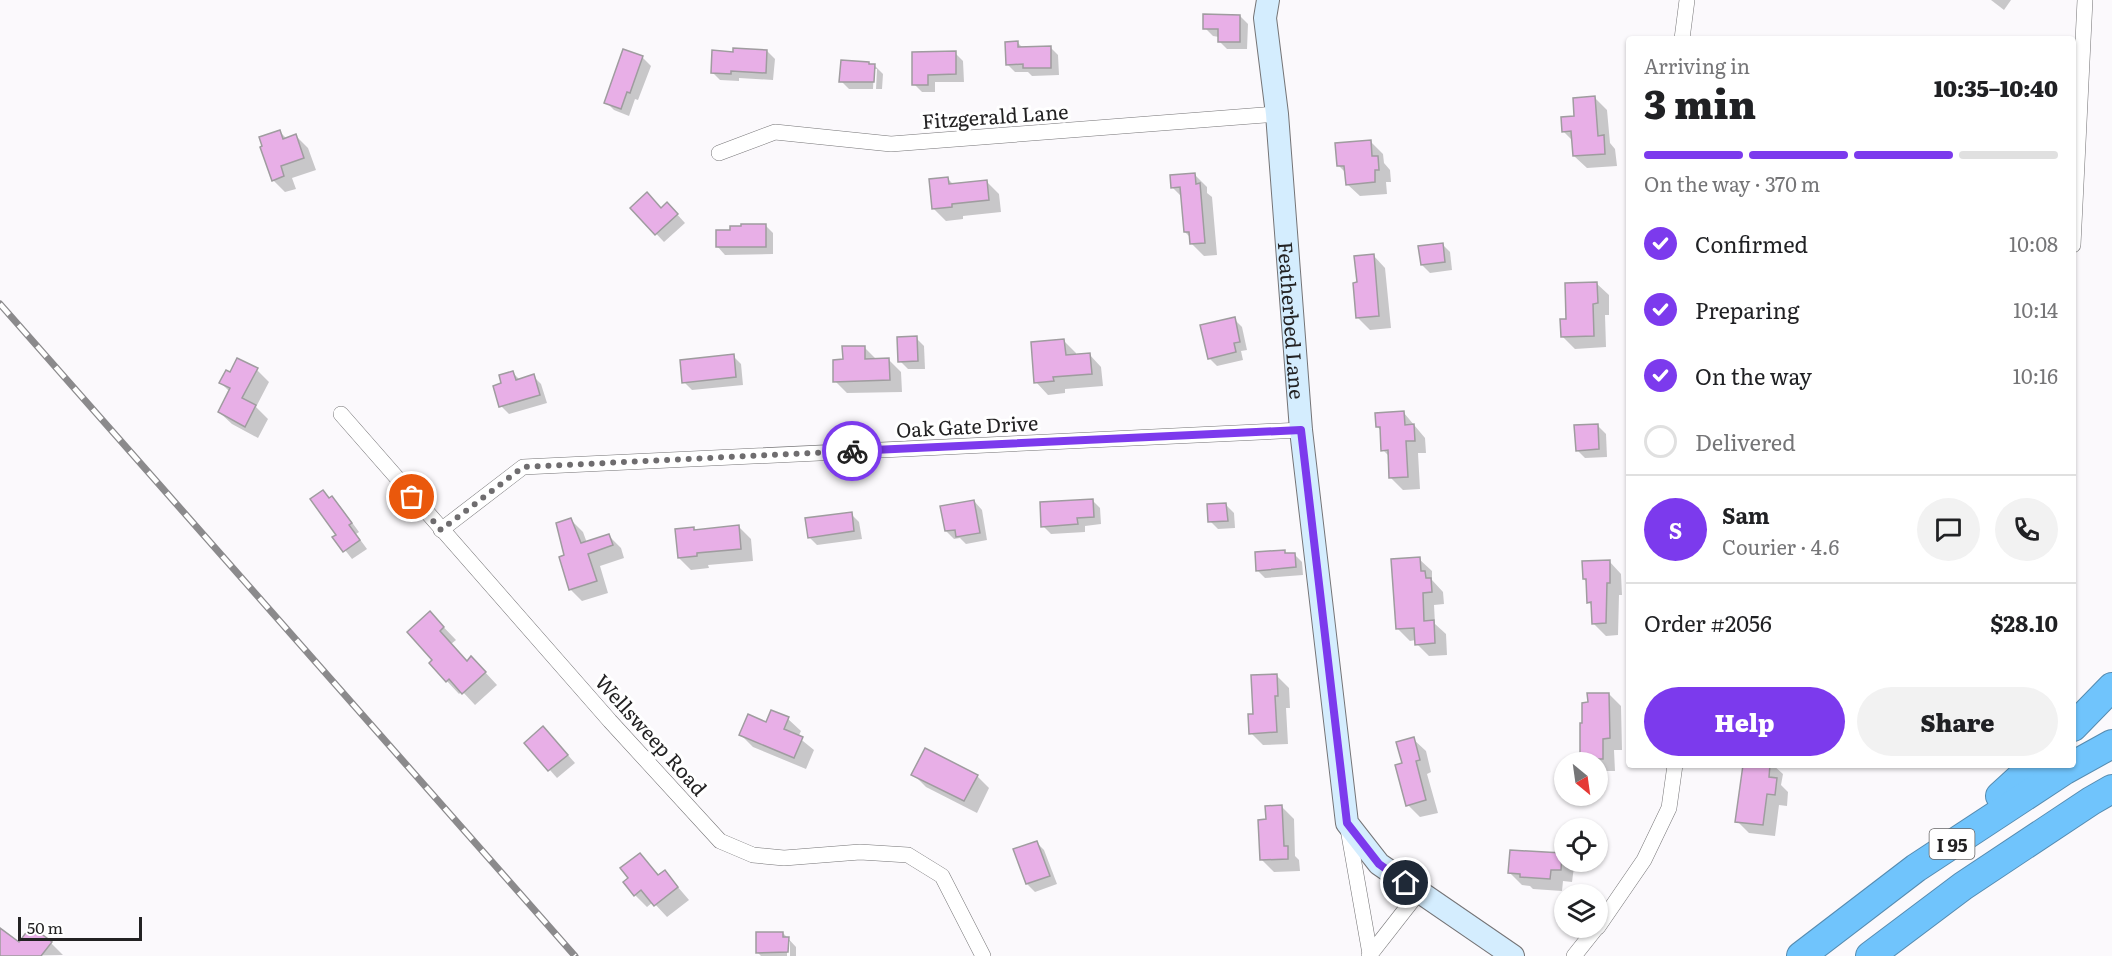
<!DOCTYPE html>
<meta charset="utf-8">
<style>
body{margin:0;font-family:Literata,serif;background:#f2f2f2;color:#202124;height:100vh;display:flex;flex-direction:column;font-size:22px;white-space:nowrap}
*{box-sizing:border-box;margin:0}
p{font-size:20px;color:#757577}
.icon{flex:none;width:33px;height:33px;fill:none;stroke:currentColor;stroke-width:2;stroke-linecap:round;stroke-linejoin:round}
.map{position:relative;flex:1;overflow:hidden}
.drawer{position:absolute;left:1626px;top:36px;width:450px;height:732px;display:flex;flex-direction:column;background:#fff;border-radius:6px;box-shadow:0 2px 4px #0004}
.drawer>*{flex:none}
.needle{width:39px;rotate:151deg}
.tools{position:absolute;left:1554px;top:752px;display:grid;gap:12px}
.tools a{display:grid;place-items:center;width:54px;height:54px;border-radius:50%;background:#fff;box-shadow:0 2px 4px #0004;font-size:30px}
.scale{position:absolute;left:18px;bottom:15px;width:124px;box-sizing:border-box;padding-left:6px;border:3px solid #232223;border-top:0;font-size:16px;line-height:21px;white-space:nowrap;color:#232223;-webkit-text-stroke:4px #fff;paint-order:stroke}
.pin{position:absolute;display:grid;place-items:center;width:51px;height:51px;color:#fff;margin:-26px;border:3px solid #fff;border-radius:50%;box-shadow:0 2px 6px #0007}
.courier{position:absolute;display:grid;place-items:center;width:60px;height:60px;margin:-30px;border:4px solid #7c3aed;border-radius:50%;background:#fff;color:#222;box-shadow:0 2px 8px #0007}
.headline em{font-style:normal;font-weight:800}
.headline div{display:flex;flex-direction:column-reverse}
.headline{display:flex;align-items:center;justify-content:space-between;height:102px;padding:0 18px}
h1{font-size:39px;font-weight:800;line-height:45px}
.bar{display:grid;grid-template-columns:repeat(4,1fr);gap:9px 6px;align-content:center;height:72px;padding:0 18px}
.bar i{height:8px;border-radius:4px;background:#e0e0e0}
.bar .active{background:#7c3aed}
.bar p{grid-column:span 4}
.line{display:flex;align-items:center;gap:15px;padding:0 18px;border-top:2px solid #e0e0e0}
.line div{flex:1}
.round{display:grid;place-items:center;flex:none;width:63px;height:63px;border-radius:32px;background:#f2f2f2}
ol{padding:0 18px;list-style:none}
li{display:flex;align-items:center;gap:18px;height:66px}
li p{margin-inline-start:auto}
li .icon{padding:6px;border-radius:50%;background:#7c3aed;color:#fff;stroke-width:4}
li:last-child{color:#757577}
li i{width:33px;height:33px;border:3px solid #e0e0e0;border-radius:50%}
.button{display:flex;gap:12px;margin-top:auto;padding:12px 18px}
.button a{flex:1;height:69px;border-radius:36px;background:#7c3aed;color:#fff;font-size:24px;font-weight:800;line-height:69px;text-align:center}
.button a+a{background:#f2f2f2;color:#202124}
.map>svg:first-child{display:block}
.shadow{fill:#0003}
.building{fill:#e8afe7;stroke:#9f9c9f;stroke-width:1.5}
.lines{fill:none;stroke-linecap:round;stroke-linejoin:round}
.street-casing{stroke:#757476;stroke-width:16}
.secondary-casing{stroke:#757476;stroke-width:24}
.highway-casing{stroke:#558bb0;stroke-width:30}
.street{stroke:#fff;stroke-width:15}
.secondary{stroke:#d4edfe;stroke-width:22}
.highway{stroke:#70c4fc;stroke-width:28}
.rail-casing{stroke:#8b8a8c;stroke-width:7}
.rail{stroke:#fff;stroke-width:4.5;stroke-dasharray:14;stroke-linecap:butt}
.done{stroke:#6f6d6f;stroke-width:6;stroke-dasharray:0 10.8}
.route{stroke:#7c3aed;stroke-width:8}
.labels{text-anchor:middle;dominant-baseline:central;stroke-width:6;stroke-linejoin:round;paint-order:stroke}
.shield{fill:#fff;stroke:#656465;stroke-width:1.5}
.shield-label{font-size:18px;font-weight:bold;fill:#232223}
.street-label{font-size:20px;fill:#232223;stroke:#fff}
</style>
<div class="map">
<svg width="2112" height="956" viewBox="0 0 2112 956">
<rect width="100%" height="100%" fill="#fbf9fc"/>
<g class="shadow">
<path d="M1991 0H2011L2004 10Z"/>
<path d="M1240 16 1248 24 1247 49H1227L1219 41V37L1213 36 1205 28Z"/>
<path d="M1018 43 1023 48 1050 47 1058 55 1059 75 1032 76 1028 72H1015L1007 64Z"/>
<path d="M624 51 643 58 651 66 638 100 635 99 629 116 614 110 606 102Z"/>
<path d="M767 51 775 59 773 80 739 78V81L720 80 712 72 734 53Z"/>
<path d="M955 53 963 61 964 82H935V92H922L914 84Z"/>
<path d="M868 63 875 66 883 74 882 89H876L877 69H874L873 89H849L841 81Z"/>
<path d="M1594 97 1607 110 1610 143 1615 149 1617 166 1587 168 1574 156 1573 141 1563 131Z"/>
<path d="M280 132 287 139 296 136 308 148 316 170 292 178 296 189 285 192 273 180Z"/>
<path d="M1370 141 1383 154 1384 163 1390 170 1391 182H1386L1387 194 1360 196 1347 184V174L1339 166Z"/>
<path d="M1194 174 1207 187V193L1212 197 1217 255 1204 256 1191 243V238L1185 232 1182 197 1172 187Z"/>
<path d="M947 178 954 185 986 181 999 194 1001 212 963 216V219L946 221 933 208Z"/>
<path d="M632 208 675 212 685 223 664 242Z"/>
<path d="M765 225 773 233V254L725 255 717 246 732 232 742 227Z"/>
<path d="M1442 244 1450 252 1452 270 1430 273 1422 265Z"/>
<path d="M1373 255 1385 268 1391 328 1370 330 1357 317 1358 284Z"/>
<path d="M1596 283 1609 295V315H1605L1606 347 1575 349 1562 336 1567 321Z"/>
<path d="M1234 319 1242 327 1247 350 1241 351 1243 360 1217 366 1209 358Z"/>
<path d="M916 338 924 346 925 369H908L900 361Z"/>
<path d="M1063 340 1076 353V356L1089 354 1101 367 1103 386 1065 389V393L1048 395 1036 382Z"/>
<path d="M864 347 877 360H889L901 372 902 392 847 393 835 381 844 361Z"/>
<path d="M733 356 741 364 743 385 692 390 684 382Z"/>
<path d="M257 370 269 382 256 407 268 419 258 438 232 424 219 412 230 392 221 383 231 374Z"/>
<path d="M513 373 520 380 533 376 541 384 547 403 509 414 501 406 503 384Z"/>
<path d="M1404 413 1425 438 1426 453H1418L1420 489 1403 490 1391 478 1390 457 1383 450 1381 431 1378 427Z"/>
<path d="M1598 426 1606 434 1607 457 1585 458 1577 450Z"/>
<path d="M323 492 340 506 359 532 356 534 367 549 352 559 335 537 338 535Z"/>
<path d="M1092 500 1100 508 1101 524 1085 526V532L1051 534 1043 526Z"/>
<path d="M974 501 982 510 987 540 966 544 960 538 954 539 946 531Z"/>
<path d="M1226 505 1234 513 1235 528 1218 529 1210 521Z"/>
<path d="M851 514 859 522 862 539 817 545 809 537Z"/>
<path d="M571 520 583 532 587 543 609 536 621 548 624 558 600 566 608 593 582 601 570 589 566 556Z"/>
<path d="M739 527 751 539 753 561 708 565 709 568 691 570 679 558 693 529 695 531Z"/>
<path d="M1284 551 1288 555 1294 554 1302 562 1303 575 1265 578 1257 570Z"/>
<path d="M1419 559 1432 571V580L1443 592 1444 604 1434 605 1435 624 1446 634 1447 655 1429 656 1417 644 1416 640 1410 641 1397 628Z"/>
<path d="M1609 561 1621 574 1622 595H1619L1618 635 1606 636 1593 623V606L1588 602 1587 582 1584 579Z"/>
<path d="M2073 602 2076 604 2075 630H2073Z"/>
<path d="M430 613 456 640 451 644 467 662 484 671 497 685 475 705 462 691 459 694 431 664 434 661Z"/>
<path d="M1276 675 1289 688 1290 708H1286L1288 744 1263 745 1251 733 1255 715Z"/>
<path d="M1609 694 1621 706 1622 750H1614L1615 771H1598V762H1585L1582 759Z"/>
<path d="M772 712 788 719 801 731 798 737 814 750 806 769 753 747 741 735 767 724Z"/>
<path d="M551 736 575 763 557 778 526 743Z"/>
<path d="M1413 739 1426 751 1431 772 1427 774 1438 813 1420 817 1408 805 1403 764Z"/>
<path d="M1744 765H1773L1783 774 1781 785 1788 792 1787 806 1779 805 1775 836 1749 833 1737 821Z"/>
<path d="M913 774 977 776 989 788 977 813 926 787Z"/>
<path d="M1282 807 1294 819 1295 856 1299 860 1300 871 1274 872 1261 859 1267 821Z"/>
<path d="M1036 842 1044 850 1057 884 1035 892 1027 884 1015 850Z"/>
<path d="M1561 854 1564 858V861H1568L1574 867 1572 882 1563 881 1562 891 1533 889 1530 886 1522 885 1510 873Z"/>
<path d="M640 855 660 876 665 872 689 900 667 917 653 902 647 907 635 895 630 878Z"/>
<path d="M0 930 19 944 51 943 63 955 0 956Z"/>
<path d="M783 933 796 947V956H790V942L787 939V956H761L757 952Z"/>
</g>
<g class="building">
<path d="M1203 14 1240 15V42H1218V29H1203Z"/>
<path d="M1018 41V47L1051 46V68H1023V64L1006 65 1005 42Z"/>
<path d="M733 48 767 50 766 73 731 71V74L711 73 712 50 733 52Z"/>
<path d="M623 49 643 56 630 93 627 92 621 109 604 103Z"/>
<path d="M956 51V74L928 75V85H912V52Z"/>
<path d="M841 60 869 62V64H875L874 82H839Z"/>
<path d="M1595 96 1598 136 1604 135 1605 154 1573 156 1571 131 1562 132 1561 117 1574 116 1573 98Z"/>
<path d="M280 130 283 139 296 134 304 158 281 166 284 176 272 181 260 147 262 146 259 137Z"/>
<path d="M1371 140 1372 156H1378L1379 170H1375V182L1346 185 1344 166H1337L1335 143Z"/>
<path d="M1195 173 1196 184 1200 183 1205 243 1190 244 1189 232H1184L1180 187 1171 188 1170 175Z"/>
<path d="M948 177 949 184 987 180 989 200 952 204V207L932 209 929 179Z"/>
<path d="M647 192 661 208 667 202 678 214 655 235 630 208Z"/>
<path d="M741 224H766V247H716V230H730V226H741Z"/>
<path d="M1443 243 1445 262 1421 265 1418 246Z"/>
<path d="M1374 254 1379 316 1356 318 1353 283 1357 282 1354 256Z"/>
<path d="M1597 282 1598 303 1593 304 1594 336 1561 337 1560 319H1566L1565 283Z"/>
<path d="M1235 317 1240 342 1234 343 1236 352 1208 359 1200 325Z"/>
<path d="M917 336 918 361 898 362 897 337Z"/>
<path d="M1064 339 1066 355 1090 353 1092 374 1053 377 1054 381 1034 383 1031 342Z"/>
<path d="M842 346H865V359L889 358 890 380 833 382V360L843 359Z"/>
<path d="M734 354 736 377 682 383 680 360Z"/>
<path d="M237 358 258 368 242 398 256 405 245 427 218 412 230 388 219 383 226 370 230 372Z"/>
<path d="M513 371 516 380 534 374 540 395 499 407 493 386 501 383 499 375Z"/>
<path d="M1404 411 1405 425 1414 424 1415 441H1406L1408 477 1389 478 1388 450 1381 451 1380 427H1376L1375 413Z"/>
<path d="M1598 424 1599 449 1576 451 1574 425Z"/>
<path d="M323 490 329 498 332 496 352 523 349 525 360 540 343 552 332 537 336 535 310 499Z"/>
<path d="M1093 499 1094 517 1077 518 1078 524 1041 527 1040 502Z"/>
<path d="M974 500 980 533 956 537 955 530 945 531 940 506Z"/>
<path d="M1226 503 1228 521 1208 522 1207 504Z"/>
<path d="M852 512 854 531 808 538 805 518Z"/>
<path d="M571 518 581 543 609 534 613 545 588 554 597 581 569 590 559 557 564 555 556 523Z"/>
<path d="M739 525 741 549 697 553V556L678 558 675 529 694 527V530Z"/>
<path d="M1285 550V553H1295L1296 567 1256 571 1255 552Z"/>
<path d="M1420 557 1421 571H1425L1426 578H1431L1432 592 1423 593 1424 621 1434 620 1435 643 1415 645 1414 628 1396 629 1391 559Z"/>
<path d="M1610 560V583H1607L1606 623 1592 624 1591 602 1587 603 1586 579H1583L1582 561Z"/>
<path d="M430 611 444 627 440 631 467 661 471 656 486 672 462 694 449 679 446 682 429 663 432 660 407 632Z"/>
<path d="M1277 674 1278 696H1275L1277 732 1249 734 1248 714H1253L1251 675Z"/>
<path d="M1587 693H1609L1610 738 1603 739V759H1580V723H1582V703L1588 702Z"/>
<path d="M771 710 789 717 784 729 803 737 794 758 739 735 748 714 766 722Z"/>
<path d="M543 726 568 755 548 771 524 743Z"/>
<path d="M1414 737 1420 760 1416 761 1426 800 1406 806 1395 765 1402 763 1396 742Z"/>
<path d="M925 748 978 775 964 801 911 775Z"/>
<path d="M1743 765H1770L1769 777 1777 778 1775 795 1767 794 1763 825 1735 822Z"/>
<path d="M1282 805 1284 846H1288V859L1260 860 1258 820 1266 819 1265 806Z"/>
<path d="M1037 841 1050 876 1026 884 1013 849Z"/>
<path d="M1510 850 1562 853 1561 870H1551L1550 879 1520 877V874L1508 873Z"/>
<path d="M640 853 658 875 665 870 678 887 654 906 641 890 634 896 623 882 628 878 620 868Z"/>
<path d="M31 926 52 942 41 956H0V928L19 942Z"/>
<path d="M756 932H783V937H789L788 952 756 953Z"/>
</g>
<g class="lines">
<g class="street-casing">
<g id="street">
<path d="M1682 39 1687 0"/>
<path d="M719 153 775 132 891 144 1277 114"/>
<path d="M2073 245 2085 0"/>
<path d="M341 414 610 721 720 841 753 855 784 858 860 852 908 855 942 876 983 956"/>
<path d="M441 530 523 467 1301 430"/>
<path d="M1348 829 1370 954"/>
<path d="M1598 927 1644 860 1669 808 1675 765"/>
<path d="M1369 956 1419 892"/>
<path d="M1574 956 1597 927"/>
</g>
</g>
<g class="secondary-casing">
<g id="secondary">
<path id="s1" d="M1268 0 1265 18 1277 114 1301 430 1347 823 1379 864 1513 956"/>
</g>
</g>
<g class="highway-casing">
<g id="highway">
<path d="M2073 727 2112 687"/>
<path d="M2000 796 2034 765"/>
<path d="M1801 956 1916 868 2065 770 2112 744"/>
<path d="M1870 956 1963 886 2091 801 2112 789"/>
</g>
</g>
<use href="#street" class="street"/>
<use href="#secondary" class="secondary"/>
<use href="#highway" class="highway"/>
<g class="rail-casing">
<path id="rail" d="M0 304 575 956"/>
</g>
<use href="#rail" class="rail"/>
</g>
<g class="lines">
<path class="done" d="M412 497 441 530 523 467 852 451"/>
<path class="route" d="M852 451 1301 430 1347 823 1379 864 1406 883"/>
</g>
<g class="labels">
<rect class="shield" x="1929.5" y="829" width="45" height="30" rx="4.5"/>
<g class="shield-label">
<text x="1952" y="844">I 95</text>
</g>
<g class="street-label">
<text transform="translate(995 115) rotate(-4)">Fitzgerald Lane</text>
<text stroke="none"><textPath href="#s1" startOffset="322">Featherbed Lane</textPath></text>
<text transform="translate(967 425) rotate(-3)">Oak Gate Drive</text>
<text transform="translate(652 734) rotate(48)">Wellsweep Road</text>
</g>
</g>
</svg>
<div class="tools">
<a><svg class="needle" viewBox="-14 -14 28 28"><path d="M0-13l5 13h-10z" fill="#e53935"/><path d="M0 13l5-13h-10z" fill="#757577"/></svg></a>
<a><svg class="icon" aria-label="locate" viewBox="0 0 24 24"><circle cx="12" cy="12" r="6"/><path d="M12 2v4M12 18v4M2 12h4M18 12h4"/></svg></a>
<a><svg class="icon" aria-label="layers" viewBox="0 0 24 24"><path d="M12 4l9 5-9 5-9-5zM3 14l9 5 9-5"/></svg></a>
</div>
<div class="scale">50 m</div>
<div class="pin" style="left:412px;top:497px;background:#ea580c"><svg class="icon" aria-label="bag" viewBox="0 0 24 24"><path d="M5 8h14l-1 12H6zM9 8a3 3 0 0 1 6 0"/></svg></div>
<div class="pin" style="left:1406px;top:883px;background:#1f2937"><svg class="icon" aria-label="home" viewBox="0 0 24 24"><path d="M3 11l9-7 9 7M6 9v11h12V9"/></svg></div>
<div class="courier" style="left:852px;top:451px"><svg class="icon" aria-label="bike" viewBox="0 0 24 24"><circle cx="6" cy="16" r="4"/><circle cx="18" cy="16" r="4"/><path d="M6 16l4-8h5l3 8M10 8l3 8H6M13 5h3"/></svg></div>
<section class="drawer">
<div class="headline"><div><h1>3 min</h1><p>Arriving in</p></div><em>10:35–10:40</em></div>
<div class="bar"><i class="active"></i><i class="active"></i><i class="active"></i><i></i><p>On the way · 370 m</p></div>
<ol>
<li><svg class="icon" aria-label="check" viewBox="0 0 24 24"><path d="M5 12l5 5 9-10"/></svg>Confirmed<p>10:08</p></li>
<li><svg class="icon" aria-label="check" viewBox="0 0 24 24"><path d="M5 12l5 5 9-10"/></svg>Preparing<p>10:14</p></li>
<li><svg class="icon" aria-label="check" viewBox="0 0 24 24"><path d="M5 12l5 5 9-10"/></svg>On the way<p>10:16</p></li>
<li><i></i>Delivered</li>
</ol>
<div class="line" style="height:108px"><b class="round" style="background:#7c3aed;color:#fff">S</b><div><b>Sam</b><p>Courier · 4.6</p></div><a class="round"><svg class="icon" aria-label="chat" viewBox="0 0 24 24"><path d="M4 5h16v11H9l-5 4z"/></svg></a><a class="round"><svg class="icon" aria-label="phone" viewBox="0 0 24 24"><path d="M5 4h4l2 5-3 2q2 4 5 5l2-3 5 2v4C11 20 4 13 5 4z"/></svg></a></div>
<div class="line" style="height:78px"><div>Order #2056</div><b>$28.10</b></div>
<div class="button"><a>Help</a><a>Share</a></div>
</section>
</div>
